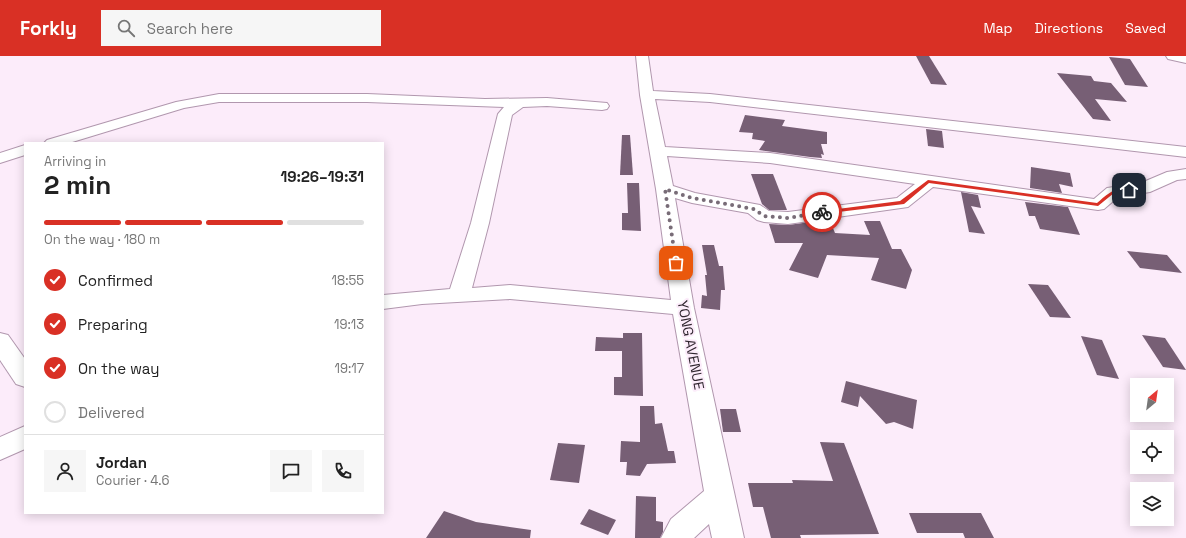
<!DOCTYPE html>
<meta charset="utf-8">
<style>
body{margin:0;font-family:"Space Grotesk",sans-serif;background:#f6f6f6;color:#222;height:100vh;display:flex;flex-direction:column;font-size:15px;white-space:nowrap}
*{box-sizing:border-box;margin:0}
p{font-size:13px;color:#767676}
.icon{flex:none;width:22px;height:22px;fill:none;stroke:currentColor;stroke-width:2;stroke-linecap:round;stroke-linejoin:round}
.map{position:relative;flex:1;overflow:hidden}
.sheet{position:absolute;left:24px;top:86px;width:360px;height:372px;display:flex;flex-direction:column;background:#fff;border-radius:0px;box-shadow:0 2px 10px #0003}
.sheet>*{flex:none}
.needle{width:26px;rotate:29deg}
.controls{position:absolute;left:1130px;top:322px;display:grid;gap:8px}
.controls a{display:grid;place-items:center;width:44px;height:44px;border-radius:0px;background:#fff;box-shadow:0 2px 10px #0003;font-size:20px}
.pin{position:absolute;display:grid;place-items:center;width:34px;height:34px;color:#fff;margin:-17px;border-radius:8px;box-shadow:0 2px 6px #0006}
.courier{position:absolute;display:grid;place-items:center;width:40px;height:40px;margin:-20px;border:3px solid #d93025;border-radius:50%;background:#fff;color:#222;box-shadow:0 1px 5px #0007}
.overview em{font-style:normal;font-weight:800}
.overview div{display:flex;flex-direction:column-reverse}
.overview{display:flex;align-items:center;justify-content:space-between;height:68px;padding:0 20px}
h1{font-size:26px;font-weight:800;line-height:30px}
.bar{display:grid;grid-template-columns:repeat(4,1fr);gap:6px 4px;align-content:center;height:48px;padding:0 20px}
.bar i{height:5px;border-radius:3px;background:#e0e0e0}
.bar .current{background:#d93025}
.bar p{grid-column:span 4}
.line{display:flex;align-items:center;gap:10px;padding:0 20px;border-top:1px solid #e0e0e0}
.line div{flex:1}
.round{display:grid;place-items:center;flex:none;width:42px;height:42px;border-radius:0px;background:#f6f6f6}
ol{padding:0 20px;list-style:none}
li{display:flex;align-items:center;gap:12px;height:44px}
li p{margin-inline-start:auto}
li .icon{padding:4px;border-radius:50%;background:#d93025;color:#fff;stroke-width:4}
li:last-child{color:#767676}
li i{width:22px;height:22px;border:2px solid #e0e0e0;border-radius:50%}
header{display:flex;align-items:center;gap:24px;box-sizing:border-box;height:56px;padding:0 20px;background:#d93025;color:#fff}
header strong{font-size:19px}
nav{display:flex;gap:22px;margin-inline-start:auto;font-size:14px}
.search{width:280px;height:36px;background:#f6f6f6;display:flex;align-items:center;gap:10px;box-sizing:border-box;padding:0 14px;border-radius:0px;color:#767676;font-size:15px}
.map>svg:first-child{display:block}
.building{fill:#775f75}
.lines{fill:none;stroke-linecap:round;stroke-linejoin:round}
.minor-casing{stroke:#b197ae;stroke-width:2}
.minor{fill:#fff;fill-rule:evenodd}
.route{fill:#d93025}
.done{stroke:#786c77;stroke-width:4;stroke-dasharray:0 7.2}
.labels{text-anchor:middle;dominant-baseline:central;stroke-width:4;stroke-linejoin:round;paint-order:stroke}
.street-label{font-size:14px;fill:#312730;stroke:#fcecfa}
</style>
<header>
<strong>Forkly</strong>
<div class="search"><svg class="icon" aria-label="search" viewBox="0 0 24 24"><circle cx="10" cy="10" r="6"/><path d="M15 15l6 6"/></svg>Search here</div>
<nav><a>Map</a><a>Directions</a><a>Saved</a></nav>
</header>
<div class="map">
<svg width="1186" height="482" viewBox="0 0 1186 482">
<rect width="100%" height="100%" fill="#fcecfa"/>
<g class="building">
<path d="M916 0H929L947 29 931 28Z"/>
<path d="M1109 1 1130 3 1148 31 1125 29Z"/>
<path d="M1057 17 1091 20 1094 25 1111 27 1127 46 1095 43 1111 65 1093 63Z"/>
<path d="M745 59 785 64 782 70 827 76V88H821L824 99 821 98 822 102 810 101 759 94 765 85 752 83 753 77 739 76Z"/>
<path d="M926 73 942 75 944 92 928 90Z"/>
<path d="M622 79H630L633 119H620Z"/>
<path d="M1031 111 1070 117 1073 131 1059 128 1062 137 1030 132Z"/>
<path d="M751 118H773L787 154H769L762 148Z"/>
<path d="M627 127H639L641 175 622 174V157H628Z"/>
<path d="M961 136 978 139 981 152 971 150 985 178 969 176Z"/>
<path d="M1025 146 1068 151 1080 179 1040 173 1035 160H1029Z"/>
<path d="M825 164 830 165 835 177 870 179 864 165H880L892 193H901L912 214 906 233 871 224 879 202 827 199 818 222 789 214 803 187H775L769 168 788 169Z"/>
<path d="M702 189H714L719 210H723L725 234H721L720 254 701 252 702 239 707 240 705 219H707Z"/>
<path d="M1127 195 1167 199 1182 217 1140 212Z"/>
<path d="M1028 228 1048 229 1071 262 1050 261Z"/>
<path d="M623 277H642L643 340 614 339V321H622V295H595L596 281 623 282Z"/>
<path d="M1142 279 1165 282 1186 314 1163 311Z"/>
<path d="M1081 280 1102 284 1119 323 1097 319Z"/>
<path d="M846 325 917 344 913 373 894 366 886 368 860 340 858 351 841 346Z"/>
<path d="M640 350H654L655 368 662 367 668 395H674L676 407 647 408 640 420 626 419 627 406H620L621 385 640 386Z"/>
<path d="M720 353H736L741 376H723Z"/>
<path d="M820 386 844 387 879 478 800 479 801 482H771L763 451H753L748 427H793L792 424 833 425Z"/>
<path d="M558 387 585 389 579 427 550 424Z"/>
<path d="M636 440 656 441V465L663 466V476L660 482H635Z"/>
<path d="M589 453 616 464 608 479 580 468Z"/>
<path d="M444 455 476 466 531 474 530 482H426Z"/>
<path d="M909 457H981L994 482H965L963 477H917Z"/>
</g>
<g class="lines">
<g class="minor-casing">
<g id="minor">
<path d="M636 0H648L653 35 710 38 1186 91V101L710 46 655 43 665 91 770 97 1094 143 1107 132 1141 127 1167 116 1186 113V123L1177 124 1150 136 1118 141 1104 153 1098 154 933 131 908 151 788 168 764 166 757 164 748 157 692 147 675 142 694 252 744 482H712L709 468 694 482H661L671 463 704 435 673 258 510 243 422 248 383 253V239L450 233 471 167 498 58 504 51 367 46H219L184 52 69 87H44L47 84 176 46 219 38H367L485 43 547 42 607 47 609 50 607 53 602 54 547 50 523 51 512 59 489 167 472 232 510 229 671 244 656 133 640 39ZM667 100 770 107 915 128 897 142 788 156 769 155 760 149 695 137 673 130Z"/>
<path d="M1166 0H1186V7L1168 3Z"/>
<path d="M25 89V99L0 107V97Z"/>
<path d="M0 277 8 279 25 303V331L16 328 0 304Z"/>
<path d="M25 370V393L0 404V381Z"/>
</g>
</g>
<use href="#minor" class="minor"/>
</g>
<path class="route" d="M928 124 1097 147C1106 139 1119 127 1131 134L1114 137 1098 150 929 127 904 148 822 158 819 156 822 155 900 145Z"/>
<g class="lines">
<path class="done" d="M676 207 665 133 692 142 754 153 764 160 788 162 822 156"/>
</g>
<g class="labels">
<g class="street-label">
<text transform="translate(691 289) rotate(79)">YONG AVENUE</text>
</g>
</g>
</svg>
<div class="controls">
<a><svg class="needle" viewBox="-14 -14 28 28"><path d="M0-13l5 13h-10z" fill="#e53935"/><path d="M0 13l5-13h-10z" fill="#767676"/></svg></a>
<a><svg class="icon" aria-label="locate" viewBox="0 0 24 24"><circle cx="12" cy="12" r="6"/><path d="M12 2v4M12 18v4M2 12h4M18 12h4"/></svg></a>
<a><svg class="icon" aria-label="layers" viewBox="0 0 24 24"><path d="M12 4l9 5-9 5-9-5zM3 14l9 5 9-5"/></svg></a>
</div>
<div class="pin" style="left:676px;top:207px;background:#ea580c"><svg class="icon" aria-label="bag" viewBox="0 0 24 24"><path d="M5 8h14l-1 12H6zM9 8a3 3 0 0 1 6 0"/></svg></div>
<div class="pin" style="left:1129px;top:134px;background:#1f2937"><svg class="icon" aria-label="home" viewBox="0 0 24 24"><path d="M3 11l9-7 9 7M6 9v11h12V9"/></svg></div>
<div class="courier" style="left:822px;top:156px"><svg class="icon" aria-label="bike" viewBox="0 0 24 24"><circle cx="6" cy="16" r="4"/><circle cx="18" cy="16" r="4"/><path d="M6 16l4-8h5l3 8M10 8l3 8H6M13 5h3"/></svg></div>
<section class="sheet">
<div class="overview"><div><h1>2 min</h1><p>Arriving in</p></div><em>19:26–19:31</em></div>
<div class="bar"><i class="current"></i><i class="current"></i><i class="current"></i><i></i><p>On the way · 180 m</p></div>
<ol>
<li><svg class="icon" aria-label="check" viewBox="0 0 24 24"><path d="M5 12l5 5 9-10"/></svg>Confirmed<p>18:55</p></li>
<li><svg class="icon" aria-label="check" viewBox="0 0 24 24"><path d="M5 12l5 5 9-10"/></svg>Preparing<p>19:13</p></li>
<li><svg class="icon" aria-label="check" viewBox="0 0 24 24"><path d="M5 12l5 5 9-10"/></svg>On the way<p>19:17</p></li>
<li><i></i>Delivered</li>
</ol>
<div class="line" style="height:72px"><a class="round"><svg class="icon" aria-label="person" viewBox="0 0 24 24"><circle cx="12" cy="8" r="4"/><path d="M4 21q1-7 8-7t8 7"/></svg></a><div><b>Jordan</b><p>Courier · 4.6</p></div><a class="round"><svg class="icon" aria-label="chat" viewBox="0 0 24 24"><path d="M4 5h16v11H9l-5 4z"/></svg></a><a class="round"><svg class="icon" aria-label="phone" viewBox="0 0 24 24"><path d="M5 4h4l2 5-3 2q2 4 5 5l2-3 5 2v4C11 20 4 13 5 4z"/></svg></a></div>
</section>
</div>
